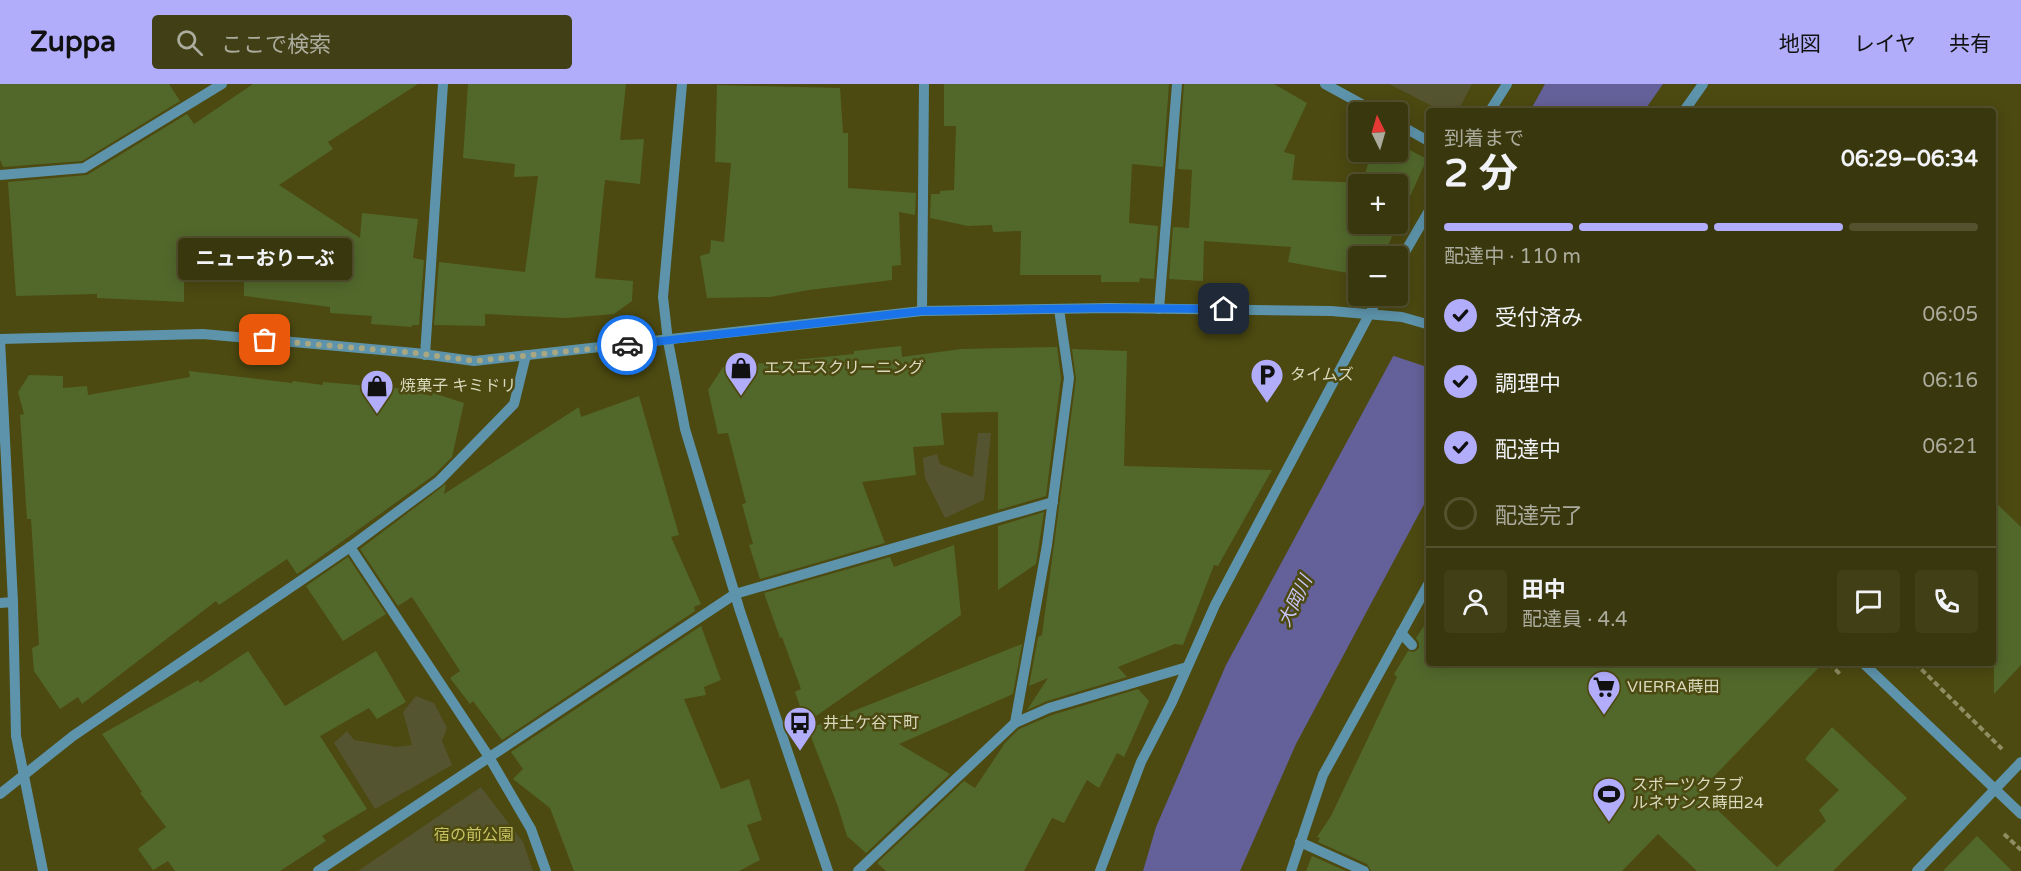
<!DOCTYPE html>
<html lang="ja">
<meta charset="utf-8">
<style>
body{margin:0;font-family:"Varela Round","Noto Sans JP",sans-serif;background:#403f16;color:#f1f3f6;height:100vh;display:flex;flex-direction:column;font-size:22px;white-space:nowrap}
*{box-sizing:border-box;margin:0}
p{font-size:20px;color:#abac9d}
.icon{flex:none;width:33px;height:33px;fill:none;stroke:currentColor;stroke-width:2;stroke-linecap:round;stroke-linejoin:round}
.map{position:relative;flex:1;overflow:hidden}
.details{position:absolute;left:1426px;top:24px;width:570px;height:558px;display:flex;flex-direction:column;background:#39370d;border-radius:6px;box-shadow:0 3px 15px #0003,0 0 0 2px #53512e}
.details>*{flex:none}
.needle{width:39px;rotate:355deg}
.controls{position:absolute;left:1348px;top:18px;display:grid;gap:12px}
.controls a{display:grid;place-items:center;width:60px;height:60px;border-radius:6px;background:#39370d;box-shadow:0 3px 15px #0003,0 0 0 2px #53512e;font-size:30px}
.pin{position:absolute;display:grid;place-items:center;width:51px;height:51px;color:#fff;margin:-26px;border-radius:12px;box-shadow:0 3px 9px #0006}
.courier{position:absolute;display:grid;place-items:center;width:60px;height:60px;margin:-30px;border:4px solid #1a73e8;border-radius:50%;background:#fff;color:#222;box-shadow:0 2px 8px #0007}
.bubble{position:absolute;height:42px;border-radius:6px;background:#39370d;box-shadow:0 3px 15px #0003,0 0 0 2px #53512e;font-size:20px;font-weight:700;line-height:42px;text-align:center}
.overview em{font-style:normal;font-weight:700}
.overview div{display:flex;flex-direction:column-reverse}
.overview{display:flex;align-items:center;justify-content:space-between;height:102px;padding:0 18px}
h1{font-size:39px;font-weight:700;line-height:45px}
.bar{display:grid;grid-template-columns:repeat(4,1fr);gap:9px 6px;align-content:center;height:72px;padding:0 18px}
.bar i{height:8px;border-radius:4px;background:#53512e}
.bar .selected{background:#b1adfa}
.bar p{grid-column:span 4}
.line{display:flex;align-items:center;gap:15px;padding:0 18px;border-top:2px solid #53512e}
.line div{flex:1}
.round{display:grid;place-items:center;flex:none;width:63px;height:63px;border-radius:6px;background:#403f16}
ol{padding:0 18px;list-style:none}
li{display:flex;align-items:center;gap:18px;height:66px}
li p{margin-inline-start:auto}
li .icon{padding:6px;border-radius:50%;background:#b1adfa;color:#111;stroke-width:4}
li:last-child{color:#abac9d}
li i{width:33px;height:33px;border:3px solid #53512e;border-radius:50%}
header{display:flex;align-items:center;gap:36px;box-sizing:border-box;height:84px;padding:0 30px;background:#b1adfa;color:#111}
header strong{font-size:28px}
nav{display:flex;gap:33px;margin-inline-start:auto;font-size:21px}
.search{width:420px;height:54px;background:#403f16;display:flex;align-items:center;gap:15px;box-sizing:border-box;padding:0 21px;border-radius:6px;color:#abac9d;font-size:22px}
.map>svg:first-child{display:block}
.green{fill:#555430}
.water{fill:#646099}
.pier{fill:#4c4911}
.building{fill:#52682b}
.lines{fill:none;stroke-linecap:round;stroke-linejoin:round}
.path{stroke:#8f8d62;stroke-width:4;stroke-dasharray:6 3;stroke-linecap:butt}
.minor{stroke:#5d94ab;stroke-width:10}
.done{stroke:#a8a781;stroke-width:6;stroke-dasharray:0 10.8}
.route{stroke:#1a73e8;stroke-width:8}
.labels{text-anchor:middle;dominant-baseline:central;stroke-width:5;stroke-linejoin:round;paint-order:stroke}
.poi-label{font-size:16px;fill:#d9d9bd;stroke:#4c4911;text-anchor:start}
.park-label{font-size:16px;fill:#c8c362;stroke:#4c4911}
.water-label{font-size:18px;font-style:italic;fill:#c8c6fa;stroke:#4c4911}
</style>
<header>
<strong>Zuppa</strong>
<div class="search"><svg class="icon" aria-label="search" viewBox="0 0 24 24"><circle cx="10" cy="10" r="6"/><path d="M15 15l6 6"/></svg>ここで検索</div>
<nav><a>地図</a><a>レイヤ</a><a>共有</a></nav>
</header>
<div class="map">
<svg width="2021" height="787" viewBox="0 0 2021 787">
<rect width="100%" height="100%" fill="#4c4911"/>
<g class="green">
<path d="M1389 0H1472L1458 27H1442Z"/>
<path d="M978 349H991L984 416 945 434 925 394 923 374 937 370 940 380 973 393Z"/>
<path d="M416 612 434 619 447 644 442 657 452 681 375 725 334 659 347 647 354 656 396 663 412 661 403 628Z"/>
<path d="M481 703 523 758 533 787H358Z"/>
</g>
<g class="water">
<path d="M1545 0H1663L1644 27H1530Z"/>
<path d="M1429 206V411L1296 660 1240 787H1143L1156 743 1226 581Z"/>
</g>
<path class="pier" d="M1430 203V284L1391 271 1427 205Z"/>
<g class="building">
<path d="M0 0H169L180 17 82 77 3 83 0 76Z"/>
<path d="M253 0H418L328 58 333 65 279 101 360 154 362 129 418 135 413 174 424 176 419 241H412V243L371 240 372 232 330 229V223L244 212V182L184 185V218L97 214V210L16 212 8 98 87 91 187 30 194 40Z"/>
<path d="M468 0H626L620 56 644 55 640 100 605 96 595 194 633 197 632 217 614 230 566 234 485 230V242L434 241 439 178 525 188 538 92 514 93 515 80 463 74Z"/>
<path d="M944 0H1169L1163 83 1132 80 1129 139 1158 142 1154 195 1140 194 1139 198H1101V191H1020L1021 147 993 148 992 141 968 142 930 134 931 110H940V107L954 106 956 42H944Z"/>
<path d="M1184 0H1274L1307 19 1284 68 1295 71 1292 96 1362 99 1372 68H1398V60L1427 75 1398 139V100H1359V140H1398L1383 172H1359V191L1288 178 1291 163 1204 157 1203 197 1169 195 1173 143 1189 144 1192 86 1178 85Z"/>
<path d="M717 1 840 4 843 49H848V104L916 109 915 131 899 128 901 181 892 182V196L809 206 770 213 707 214 700 172 710 169 711 156 724 158 731 79 715 78Z"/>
<path d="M901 262 902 273 961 265 1057 263 1061 294 1046 412 998 426V328L941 329 944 361 913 363 916 391 862 398 885 459 760 495 749 461 753 460 742 420 746 419 728 349 718 350 708 306 723 283 854 270V267Z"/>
<path d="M1072 265 1127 267 1124 382 1272 386 1218 482 1214 481 1183 561 1175 560 1118 583 1127 593 1047 617 1027 626 1048 594 1029 602 1038 553 1042 551 1076 295Z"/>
<path d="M189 287 292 299 293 297 323 301V298L403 305 432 312 433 309 464 319 452 373 434 391 297 490 287 475 219 521 216 517 82 620 78 613 60 625 34 587 32 564 39 561 31 435H27L20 331 24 330 18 308 29 291 63 292V304L87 302 88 311 190 293Z"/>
<path d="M639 312 679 451 671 453 701 520 694 523 695 527 502 656 473 617 470 620 450 594 460 587 412 513 398 522 360 465 446 400 444 410 579 323 581 333Z"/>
<path d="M1994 417 2021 443V581L1994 610Z"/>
<path d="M1044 428 1036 480 998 506V442Z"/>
<path d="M954 461 961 531 806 639 795 608 801 605 782 553 780 554 764 509 890 473 894 483Z"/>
<path d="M348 473 386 530 343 557 306 502Z"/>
<path d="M1430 533V579H1823L1699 708 1777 783 1826 737 1819 726 1839 706 1805 675 1832 643 1907 714 1833 787H1697L1658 750 1622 787H1371L1367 780 1318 758 1320 754 1317 753 1331 732 1397 593 1394 590 1408 567 1414 568 1419 564V559L1416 554Z"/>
<path d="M701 542 721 596 704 603 706 611 684 615 721 705 749 695 762 736 747 741 760 776 739 787H574L550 724 513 695 523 685 511 668Z"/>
<path d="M1022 560 1013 610 899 660 950 690 866 769 847 752 837 720 808 645Z"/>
<path d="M248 567 285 622 376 567 406 618 377 635 369 624 320 652 367 725 322 752 326 757 280 787H175L168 777 153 786 138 765 166 743 140 709 142 708 102 650 198 596 200 599Z"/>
<path d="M1138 605 1149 617 1124 673 1117 669 1099 704 1087 696 1064 739 1052 734 1024 787H886L877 779 964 697 975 704 1005 659 1019 645 1052 631Z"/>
<path d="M1977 752 2012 787H1943Z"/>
<path d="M1312 772 1346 787H1306Z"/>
</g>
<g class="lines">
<g class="path">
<path d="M1829 579 1840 590"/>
<path d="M1915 579 2002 665"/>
<path d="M2004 750 2021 766"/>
</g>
<g class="minor">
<path d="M682 0 663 213 668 257 685 345 740 527 828 787"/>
<path d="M1325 0 1376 28"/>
<path d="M1490 27 1507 0"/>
<path d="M1684 27 1703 0"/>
<path d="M1398 40 1430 58"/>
<path d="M0 91 84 84 222 0"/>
<path d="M1398 180 1430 125"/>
<path d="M1159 225 1177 0"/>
<path d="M922 227 924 0"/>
<path d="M0 255 203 250 415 269 474 277 922 227 1109 224 1331 227 1402 233 1430 241"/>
<path d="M0 255 13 518 16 652 43 787"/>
<path d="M425 271 443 0"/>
<path d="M350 463 489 673 531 745 546 787"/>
<path d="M0 519 13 518"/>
<path d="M1401 549 1412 561"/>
<path d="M1863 579 2021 730"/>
<path d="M1015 639 1047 461 1069 294 1059 225"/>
<path d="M0 710 73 652 350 463 439 397 514 320 526 271"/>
<path d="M1300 758 1364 787"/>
<path d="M318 787 735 510 1053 418"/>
<path d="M858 787 1015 639 1049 624 1187 583"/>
<path d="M1100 787 1141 678 1172 618 1215 521 1379 212"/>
<path d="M1291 787 1323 691 1430 497"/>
<path d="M1917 787 2021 678"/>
</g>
</g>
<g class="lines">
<path class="done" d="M265 256 416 269 474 277 627 261"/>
<path class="route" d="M627 261 922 227 1109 224 1224 225"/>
</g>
<defs>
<g id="shop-pin" transform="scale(1.725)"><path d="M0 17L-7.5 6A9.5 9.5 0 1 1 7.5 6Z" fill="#b1adfa" stroke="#4c4911"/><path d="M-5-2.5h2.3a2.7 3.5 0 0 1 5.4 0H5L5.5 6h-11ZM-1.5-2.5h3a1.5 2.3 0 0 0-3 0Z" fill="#111"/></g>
<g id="parking-pin" transform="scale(1.725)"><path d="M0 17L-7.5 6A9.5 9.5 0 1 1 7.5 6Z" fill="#b1adfa" stroke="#4c4911"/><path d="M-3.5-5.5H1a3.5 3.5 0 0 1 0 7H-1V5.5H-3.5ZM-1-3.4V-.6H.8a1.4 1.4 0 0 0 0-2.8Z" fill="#111"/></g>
<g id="supermarket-pin" transform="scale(1.725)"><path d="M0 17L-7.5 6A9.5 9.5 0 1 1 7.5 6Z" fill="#b1adfa" stroke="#4c4911"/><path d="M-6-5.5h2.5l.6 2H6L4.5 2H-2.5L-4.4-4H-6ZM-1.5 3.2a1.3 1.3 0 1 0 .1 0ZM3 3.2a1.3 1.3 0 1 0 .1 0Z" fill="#111"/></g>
<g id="bus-pin" transform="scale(1.725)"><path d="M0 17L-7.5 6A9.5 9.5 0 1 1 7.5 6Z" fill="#b1adfa" stroke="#4c4911"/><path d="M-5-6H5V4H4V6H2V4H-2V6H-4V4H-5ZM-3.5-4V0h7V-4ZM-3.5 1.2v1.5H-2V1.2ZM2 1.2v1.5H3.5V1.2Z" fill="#111"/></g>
<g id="stadium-pin" transform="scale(1.725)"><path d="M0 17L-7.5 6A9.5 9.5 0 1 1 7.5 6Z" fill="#b1adfa" stroke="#4c4911"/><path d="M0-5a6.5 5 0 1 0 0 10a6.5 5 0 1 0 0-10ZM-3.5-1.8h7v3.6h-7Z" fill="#111"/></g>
</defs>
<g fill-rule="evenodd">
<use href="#shop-pin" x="741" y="284"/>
<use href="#parking-pin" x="1267" y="291"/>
<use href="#shop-pin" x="377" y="302"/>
<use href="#supermarket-pin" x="1604" y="603"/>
<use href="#bus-pin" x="800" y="639"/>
<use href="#stadium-pin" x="1609" y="710"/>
</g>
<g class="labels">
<g class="poi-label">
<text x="764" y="284">エスエスクリーニング</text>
<text x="1290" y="291">タイムズ</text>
<text x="400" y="302">焼菓子 キミドリ</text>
<text x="1627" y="603">VIERRA蒔田</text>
<text x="823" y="639">井土ケ谷下町</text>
<text x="1632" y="701">スポーツクラブ<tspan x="1632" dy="18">ルネサンス蒔田24</tspan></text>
</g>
<g class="park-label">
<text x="474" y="751">宿の前公園</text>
</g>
<g class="water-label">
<text transform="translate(1295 517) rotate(-64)">大岡川</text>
</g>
</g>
</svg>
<div class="controls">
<a><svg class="needle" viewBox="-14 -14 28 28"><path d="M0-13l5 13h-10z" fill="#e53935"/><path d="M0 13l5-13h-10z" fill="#abac9d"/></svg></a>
<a>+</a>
<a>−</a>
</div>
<div class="pin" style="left:265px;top:256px;background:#ea580c"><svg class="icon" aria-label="bag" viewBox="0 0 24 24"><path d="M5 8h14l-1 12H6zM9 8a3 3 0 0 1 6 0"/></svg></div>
<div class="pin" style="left:1224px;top:225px;background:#1f2937"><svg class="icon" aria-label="home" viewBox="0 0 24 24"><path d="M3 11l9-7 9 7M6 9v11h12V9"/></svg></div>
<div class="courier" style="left:627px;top:261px"><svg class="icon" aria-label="car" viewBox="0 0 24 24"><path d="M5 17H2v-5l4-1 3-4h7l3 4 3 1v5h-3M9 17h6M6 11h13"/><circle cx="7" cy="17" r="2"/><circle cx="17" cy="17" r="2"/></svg></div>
<div class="bubble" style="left:178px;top:154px;width:174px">ニューおりーぶ</div>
<section class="details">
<div class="overview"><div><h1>2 分</h1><p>到着まで</p></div><em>06:29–06:34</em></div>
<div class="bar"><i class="selected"></i><i class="selected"></i><i class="selected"></i><i></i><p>配達中 · 110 m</p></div>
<ol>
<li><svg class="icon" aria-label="check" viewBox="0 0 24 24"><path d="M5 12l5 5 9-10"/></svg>受付済み<p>06:05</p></li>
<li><svg class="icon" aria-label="check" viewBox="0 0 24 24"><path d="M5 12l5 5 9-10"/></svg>調理中<p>06:16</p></li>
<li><svg class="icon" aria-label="check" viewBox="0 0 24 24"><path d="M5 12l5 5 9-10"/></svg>配達中<p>06:21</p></li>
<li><i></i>配達完了</li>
</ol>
<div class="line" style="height:108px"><a class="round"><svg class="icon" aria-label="person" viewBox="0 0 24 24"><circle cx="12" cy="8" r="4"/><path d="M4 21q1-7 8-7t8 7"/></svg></a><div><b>田中</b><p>配達員 · 4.4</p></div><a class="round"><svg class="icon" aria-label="chat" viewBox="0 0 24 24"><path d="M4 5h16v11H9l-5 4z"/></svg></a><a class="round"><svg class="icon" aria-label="phone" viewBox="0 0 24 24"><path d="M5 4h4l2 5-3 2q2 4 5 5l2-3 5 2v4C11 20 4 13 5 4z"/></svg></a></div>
</section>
</div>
